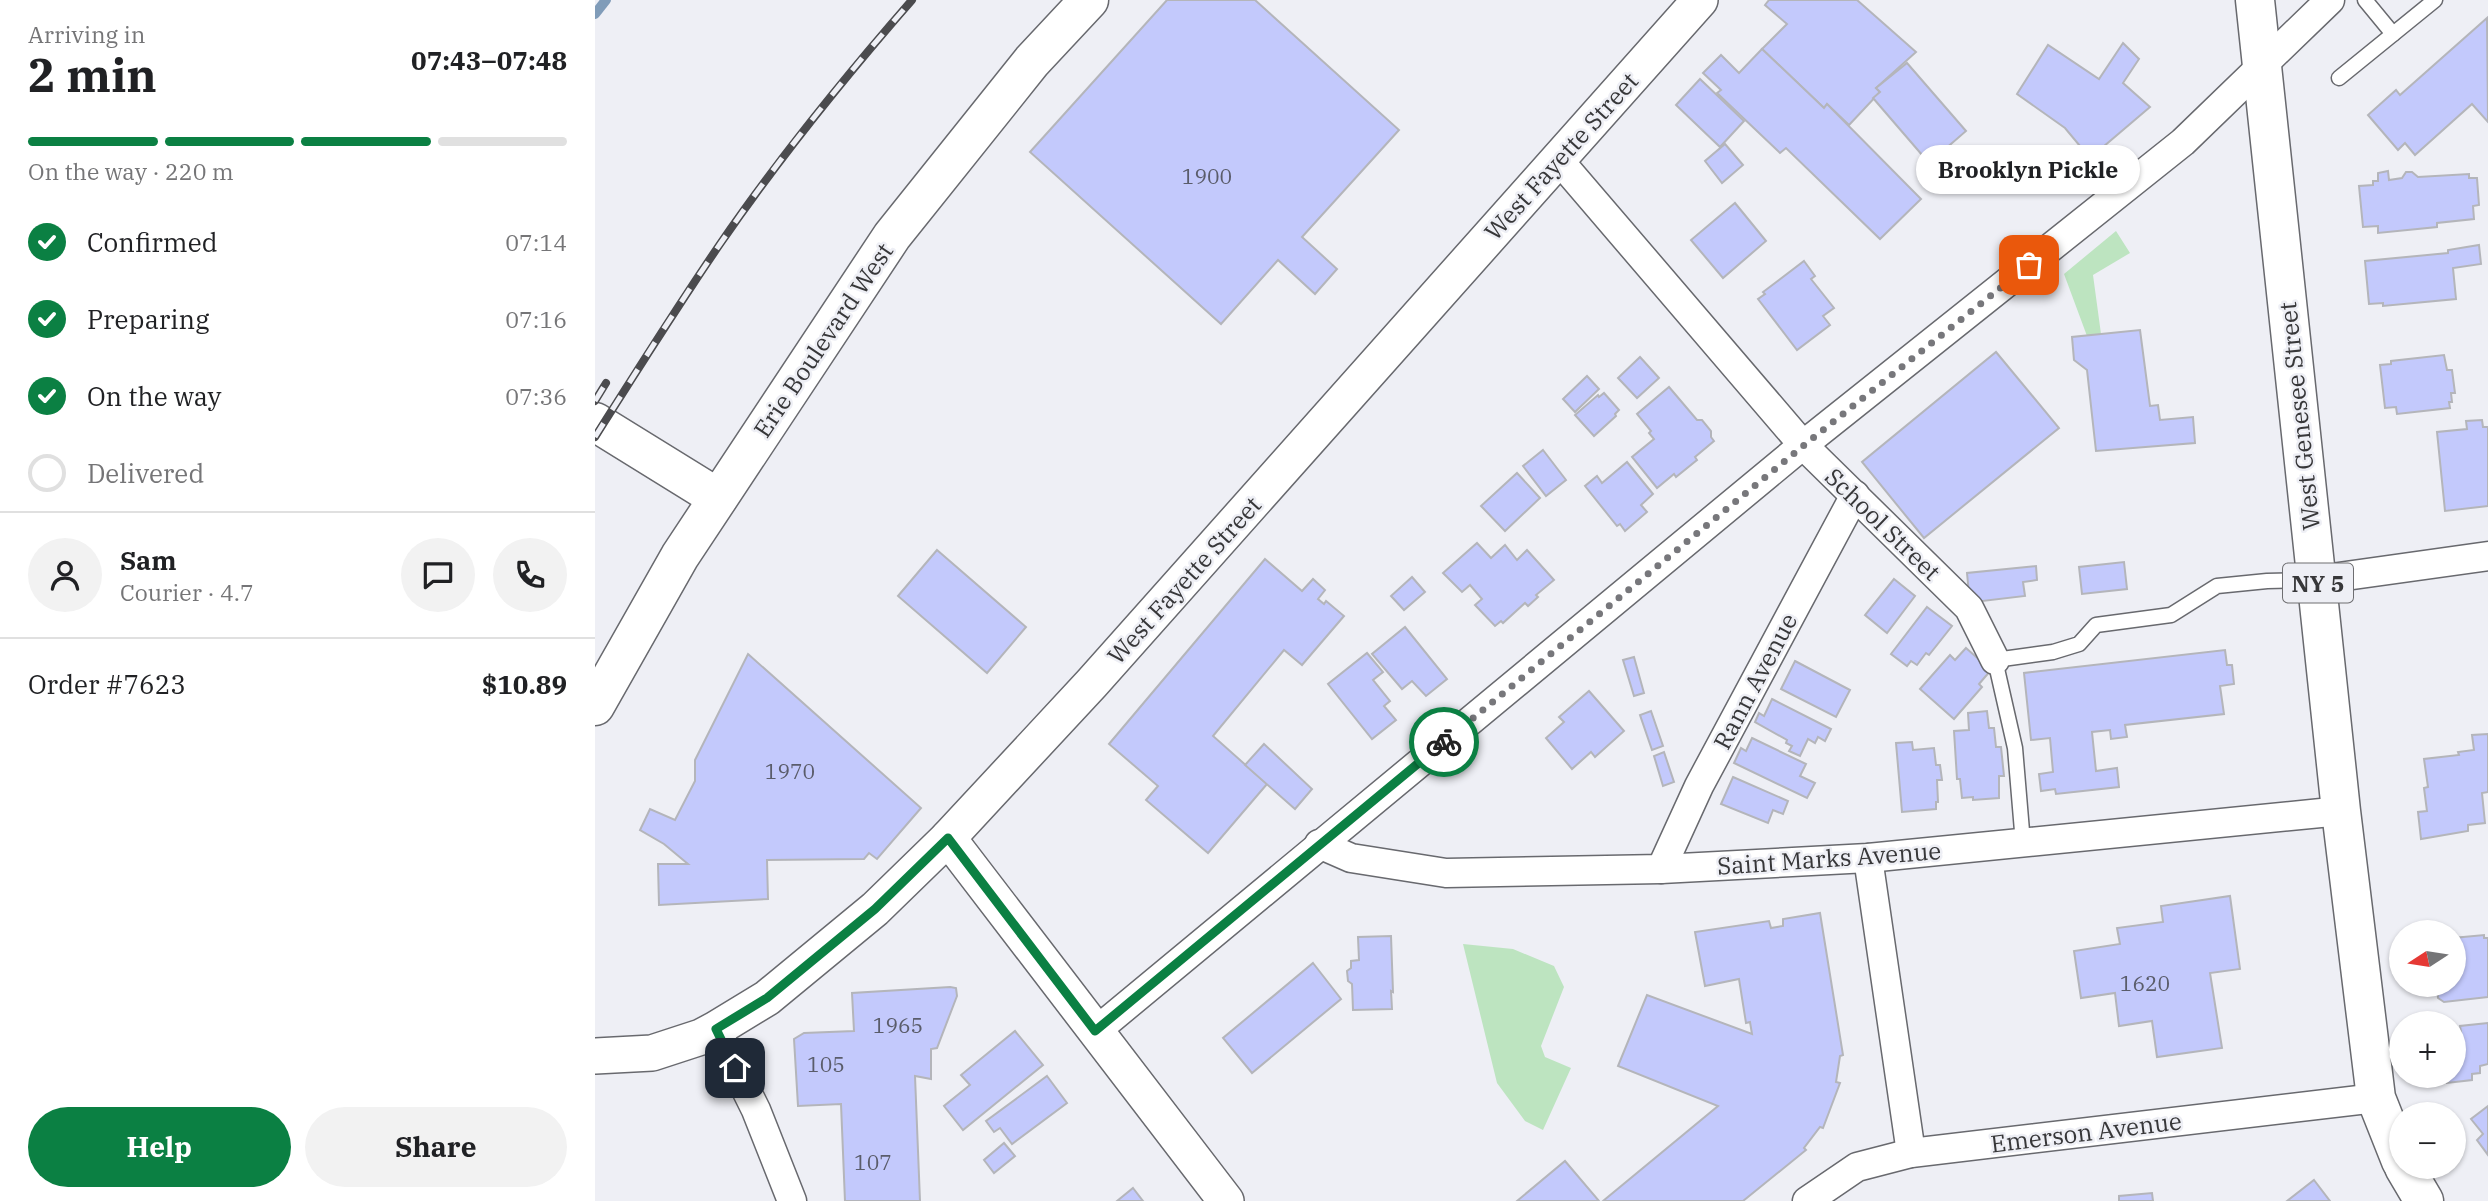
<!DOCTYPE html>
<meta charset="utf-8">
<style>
body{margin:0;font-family:"IBM Plex Serif",serif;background:#f2f2f2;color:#202124;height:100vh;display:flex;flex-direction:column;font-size:26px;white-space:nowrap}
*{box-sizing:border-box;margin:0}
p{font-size:23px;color:#757577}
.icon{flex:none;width:38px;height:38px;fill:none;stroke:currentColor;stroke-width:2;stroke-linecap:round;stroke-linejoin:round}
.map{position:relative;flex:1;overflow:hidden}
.drawer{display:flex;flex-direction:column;background:#fff;width:595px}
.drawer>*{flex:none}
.needle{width:46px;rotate:258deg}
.tools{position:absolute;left:1794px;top:920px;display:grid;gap:14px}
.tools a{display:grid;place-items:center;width:77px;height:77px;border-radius:50%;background:#fff;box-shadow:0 2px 5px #0004;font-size:35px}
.pin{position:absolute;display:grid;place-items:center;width:60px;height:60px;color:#fff;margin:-30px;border-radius:14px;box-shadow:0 4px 10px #0006}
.courier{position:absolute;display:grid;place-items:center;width:70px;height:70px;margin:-35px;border:5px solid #0b8043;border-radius:50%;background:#fff;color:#222;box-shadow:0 2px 9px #0007}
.bubble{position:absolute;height:49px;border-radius:24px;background:#fff;box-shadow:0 2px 5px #0004;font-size:23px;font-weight:700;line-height:49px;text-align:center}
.summary em{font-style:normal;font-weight:700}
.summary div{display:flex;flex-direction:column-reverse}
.summary{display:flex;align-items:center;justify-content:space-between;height:119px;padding:0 28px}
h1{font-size:46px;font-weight:700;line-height:52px}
.bar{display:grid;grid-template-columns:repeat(4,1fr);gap:10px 7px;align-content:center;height:84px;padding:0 28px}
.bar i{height:9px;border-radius:5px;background:#e0e0e0}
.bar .active{background:#0b8043}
.bar p{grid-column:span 4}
.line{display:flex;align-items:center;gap:18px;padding:0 28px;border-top:2px solid #e0e0e0}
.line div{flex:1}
.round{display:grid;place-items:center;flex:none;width:74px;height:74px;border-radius:37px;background:#f2f2f2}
ol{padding:0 28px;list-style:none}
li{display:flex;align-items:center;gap:21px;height:77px}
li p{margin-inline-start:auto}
li .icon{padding:7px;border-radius:50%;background:#0b8043;color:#fff;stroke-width:4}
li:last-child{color:#757577}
li i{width:38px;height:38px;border:4px solid #e0e0e0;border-radius:50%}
.cta{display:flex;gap:14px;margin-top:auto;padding:14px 28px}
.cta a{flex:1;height:80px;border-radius:42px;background:#0b8043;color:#fff;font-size:28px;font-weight:700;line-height:80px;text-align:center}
.cta a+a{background:#f2f2f2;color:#202124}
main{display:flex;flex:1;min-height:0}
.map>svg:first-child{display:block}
.green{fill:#bde4c0}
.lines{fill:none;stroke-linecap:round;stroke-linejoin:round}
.stream{stroke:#809cb9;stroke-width:10}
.building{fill:#c3c9fc;stroke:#b4b5ba;stroke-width:2}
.service-casing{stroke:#68696e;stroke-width:17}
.minor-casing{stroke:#68696e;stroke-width:31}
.tertiary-casing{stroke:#68696e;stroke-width:38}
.secondary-casing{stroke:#68696e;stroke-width:41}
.primary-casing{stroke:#68696e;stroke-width:41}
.service{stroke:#fff;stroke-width:14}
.minor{stroke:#fff;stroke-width:28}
.tertiary{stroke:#fff;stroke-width:35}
.secondary{stroke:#fff;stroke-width:38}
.primary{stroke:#fff;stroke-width:38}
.rail-casing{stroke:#4b4b4e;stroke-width:8}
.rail{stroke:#eeeff5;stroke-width:5;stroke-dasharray:16;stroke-linecap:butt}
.done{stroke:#77777b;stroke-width:7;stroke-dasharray:0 12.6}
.route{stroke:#0b8043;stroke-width:9}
.labels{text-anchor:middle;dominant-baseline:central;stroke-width:5;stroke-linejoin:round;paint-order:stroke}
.number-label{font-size:21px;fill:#5a5c6a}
.shield{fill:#eeeff5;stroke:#6e6e71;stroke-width:2}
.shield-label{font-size:23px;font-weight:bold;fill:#373739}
.street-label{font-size:24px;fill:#373739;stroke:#eeeff5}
</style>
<main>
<section class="drawer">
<div class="summary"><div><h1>2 min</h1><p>Arriving in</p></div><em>07:43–07:48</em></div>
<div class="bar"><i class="active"></i><i class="active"></i><i class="active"></i><i></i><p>On the way · 220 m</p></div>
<ol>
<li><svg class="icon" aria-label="check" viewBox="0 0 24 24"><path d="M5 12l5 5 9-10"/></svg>Confirmed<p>07:14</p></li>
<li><svg class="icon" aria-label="check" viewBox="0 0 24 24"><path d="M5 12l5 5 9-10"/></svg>Preparing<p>07:16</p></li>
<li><svg class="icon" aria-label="check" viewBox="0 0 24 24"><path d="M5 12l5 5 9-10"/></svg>On the way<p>07:36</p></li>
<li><i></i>Delivered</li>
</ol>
<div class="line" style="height:126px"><a class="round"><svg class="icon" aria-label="person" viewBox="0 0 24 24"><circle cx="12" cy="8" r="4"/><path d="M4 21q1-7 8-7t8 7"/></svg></a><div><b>Sam</b><p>Courier · 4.7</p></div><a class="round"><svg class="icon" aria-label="chat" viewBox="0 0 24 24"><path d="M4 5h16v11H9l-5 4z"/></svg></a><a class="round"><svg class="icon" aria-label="phone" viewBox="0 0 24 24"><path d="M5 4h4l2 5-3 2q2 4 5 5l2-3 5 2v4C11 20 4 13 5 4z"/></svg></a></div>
<div class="line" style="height:91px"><div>Order #7623</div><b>$10.89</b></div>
<div class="cta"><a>Help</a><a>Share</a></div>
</section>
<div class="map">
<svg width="1893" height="1201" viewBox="0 0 1893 1201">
<rect width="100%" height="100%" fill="#eeeff5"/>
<g class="green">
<path d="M1521 231 1535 253 1498 275 1506 334 1492 336 1469 274Z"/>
<path d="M868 944 918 949 959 966 969 987 946 1046 950 1057 976 1068 948 1130 930 1121 902 1083Z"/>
</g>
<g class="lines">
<path class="stream" d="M0 14 11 0"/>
</g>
<g class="building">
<path d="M572 0H660L804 130 707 237 742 269 720 294 683 260 626 324 435 152Z"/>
<path d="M1174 0H1262L1321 52 1281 88 1285 92 1254 125 1232 104 1229 108 1167 49 1192 24 1170 5Z"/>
<path d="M1892 18 1893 122 1877 104 1820 155 1810 143 1803 150 1773 115 1801 90 1805 95Z"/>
<path d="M1528 43 1544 59 1528 83 1555 107 1495 158 1470 128 1422 94 1453 45 1504 79Z"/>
<path d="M1167 49 1229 108 1232 104 1326 199 1285 239 1191 148 1185 153 1122 93 1126 90 1108 73 1126 55 1144 73Z"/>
<path d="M1312 63 1371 131 1334 163 1278 98 1285 92 1281 88Z"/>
<path d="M1105 79 1149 121 1125 147 1081 105Z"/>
<path d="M1130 144 1148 165 1127 183 1110 161Z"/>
<path d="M1793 171 1794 180 1807 178 1811 172H1817L1823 177 1874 174V178H1882L1884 205 1878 206 1879 219 1842 223V227L1783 233V226L1768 227 1764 186 1778 185V181H1783V173Z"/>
<path d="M1140 203 1171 241 1128 278 1096 240Z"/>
<path d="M1884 245 1886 264 1858 268 1861 299 1788 306V303L1774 304 1770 261 1853 253V250Z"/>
<path d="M1209 261 1220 276 1216 279 1239 308 1228 316 1235 325 1202 350 1163 299 1170 294 1168 292Z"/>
<path d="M1545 330 1555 406 1563 405 1565 420 1598 417 1600 443 1501 451 1492 370 1479 360 1477 337Z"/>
<path d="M1401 352 1464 428 1329 538 1267 462Z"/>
<path d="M1849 355 1852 370H1857L1860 393H1856L1857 402H1854L1855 408 1802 414 1801 407 1790 408 1785 365 1796 364V361Z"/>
<path d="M1045 357 1064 378 1042 398 1023 378Z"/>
<path d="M992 376 1004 389 980 412 968 399Z"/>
<path d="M1074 387 1102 420H1107L1116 431V437L1119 441 1100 457 1102 460 1081 477 1079 474 1062 488 1037 457 1059 439 1054 433 1056 431 1042 414Z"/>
<path d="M1009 393 1024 410 1020 414 1021 416 999 436 980 415 1003 395 1004 397Z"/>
<path d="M1887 420 1888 427H1893V506L1850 511 1842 432 1872 429 1871 421Z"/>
<path d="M948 450 971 480 951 496 928 466Z"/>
<path d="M1032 462 1058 494 1046 505 1052 512 1030 531 1025 524 1022 526 990 486 1002 476 1007 483Z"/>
<path d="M922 473 945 498 910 531 886 506Z"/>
<path d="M882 543 896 558 910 545 922 560 932 550 959 580 941 595 943 597 933 606 930 603 908 623 906 621 900 626 880 605 887 599 875 585 867 592 848 573Z"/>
<path d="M342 550 431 627 392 673 303 596Z"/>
<path d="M670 559 707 591 718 579 730 590 723 599 729 604 731 601 749 616 707 665 689 650 618 736 672 784 613 853 551 800 563 786 514 744Z"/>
<path d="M1529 562 1532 589 1487 594 1484 567Z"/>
<path d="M1441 566 1442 580 1428 582 1430 596 1379 602 1374 594 1372 573Z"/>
<path d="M817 577 830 592 809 610 796 596Z"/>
<path d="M1299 579 1320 596 1292 633 1270 615Z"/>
<path d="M1332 607 1357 626 1334 655 1331 653 1322 665 1316 661 1312 666 1296 654Z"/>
<path d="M810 627 852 679 831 696 817 681 807 689 777 654Z"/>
<path d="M1371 648 1396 670 1384 684 1387 687 1359 719 1325 689 1355 655 1360 660Z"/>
<path d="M1630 650 1632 665H1637L1639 684 1625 686 1629 714 1530 725 1532 737 1516 739 1515 730 1497 732 1501 771 1522 768 1524 787 1461 794 1460 789 1446 791 1444 774 1458 772 1455 738 1436 740 1429 673Z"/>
<path d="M772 653 788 672 778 680 795 701 789 706 801 720 777 739 733 684Z"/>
<path d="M153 654 326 808 282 859 274 853 269 859 172 860 173 899 64 905 63 864H93L69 844 45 830 55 809 80 820 100 781V760Z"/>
<path d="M1039 657 1049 693 1039 696 1028 660Z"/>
<path d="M1200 661 1255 690 1241 717 1186 689Z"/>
<path d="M994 691 1029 731 1000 757 996 752 977 769 951 738 969 722 964 717Z"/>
<path d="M1177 699 1236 729 1230 741 1223 737 1220 743 1213 739 1205 756 1194 751 1197 746 1191 743 1192 740 1160 722 1164 713 1169 716Z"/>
<path d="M1056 711 1068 746 1057 750 1045 715Z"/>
<path d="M1392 711 1394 728H1399L1401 747H1406L1409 776H1404V798L1378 800V797L1367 798 1365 779H1362L1359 731 1374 730 1373 713Z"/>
<path d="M1893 734V792L1887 793 1890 823 1873 825V831L1826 839 1823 812 1832 811 1829 788 1833 787 1829 759 1864 755 1863 752 1879 750 1877 735Z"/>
<path d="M1157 738 1211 764 1205 776 1220 783 1212 798 1139 763 1146 748 1151 751Z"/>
<path d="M1317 742 1318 750 1339 748 1341 765H1345L1347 780H1342L1343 802H1341V809L1307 812 1301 743Z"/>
<path d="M669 744 717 789 700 809 650 765Z"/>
<path d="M1069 752 1079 782 1068 786 1059 756Z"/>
<path d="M1138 777 1193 801 1188 814 1178 810 1173 823 1126 804Z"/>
<path d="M1635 896 1645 969 1615 973 1627 1048 1562 1057 1557 1021 1524 1026 1520 993 1486 998 1479 951 1525 944 1522 928 1568 922 1566 906Z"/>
<path d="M1225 913 1248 1055 1245 1056 1241 1082 1245 1083 1228 1128 1225 1127 1209 1148 1211 1150 1148 1201H1008L1123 1106 1023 1066 1052 995 1157 1034 1155 1022 1151 1023 1144 979 1110 986 1100 932 1174 921 1176 928 1188 926V919Z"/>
<path d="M1889 935V938H1893V997L1849 1002 1843 998 1842 985H1858V938Z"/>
<path d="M796 936 798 992 796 991 797 1009 758 1010 757 984 753 981 752 971 756 968V961L764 960 763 937Z"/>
<path d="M718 963 746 999 657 1073 628 1038Z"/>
<path d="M355 987 361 988 362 996 342 1048 336 1049V1079L320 1076 325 1201H250L246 1104 203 1106 199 1039 209 1033 259 1031 257 993Z"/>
<path d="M1893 1023V1064L1885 1066V1073L1877 1074V1080L1852 1083 1851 1076H1858V1033L1866 1032 1865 1026Z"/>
<path d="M420 1031 448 1065 368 1130 349 1106 375 1085 366 1075Z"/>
<path d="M452 1076 472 1103 417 1144 405 1128 399 1132 391 1121Z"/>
<path d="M1893 1106V1155L1882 1140 1888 1134 1876 1119Z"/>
<path d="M409 1143 420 1156 399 1173 389 1160Z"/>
<path d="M970 1161 1004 1201H922Z"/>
<path d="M1719 1180 1735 1201H1692Z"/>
<path d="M538 1188 548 1201H522Z"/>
<path d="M1557 1193 1558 1201H1524V1196Z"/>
</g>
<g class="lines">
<g class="service-casing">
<g id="service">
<path d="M1770 0 1798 34"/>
<path d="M1744 78 1840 0"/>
<path d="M1428 843 1420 748 1400 660 1458 652 1484 644 1501 625 1576 615 1622 586 1672 581 1719 580"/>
</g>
</g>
<g class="minor-casing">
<g id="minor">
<path d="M963 159 1208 445 1374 608 1400 660"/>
<path d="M1722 580 1893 556"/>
<path d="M724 844 756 858 851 873 1066 869 1273 858 1746 811"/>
<path d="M1273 858 1316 1153"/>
<path d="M1066 869 1104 786 1260 495"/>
<path d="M121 1029 161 1110 197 1201"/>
<path d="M501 1031 1208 445 1588 142 1735 0"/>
<path d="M1212 1201 1262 1167 1316 1153 1781 1098"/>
</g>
</g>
<g class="tertiary-casing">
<g id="tertiary">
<path d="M353 838 631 1201"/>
<path d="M0 1056 57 1053 106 1037 121 1029 172 998 280 909 353 838 497 683 1105 0"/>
</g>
</g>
<g class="secondary-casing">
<g id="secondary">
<path d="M0 422 123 498"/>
<path d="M0 706 85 556 297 236 437 61 494 0"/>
</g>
</g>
<g class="primary-casing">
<g id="primary">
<path d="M1660 0 1746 811 1781 1098 1806 1161"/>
<path d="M1809 1167 1829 1201"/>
</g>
</g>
<use href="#service" class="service"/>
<use href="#minor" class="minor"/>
<use href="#tertiary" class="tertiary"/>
<use href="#secondary" class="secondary"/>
<use href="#primary" class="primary"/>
<g class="rail-casing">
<g id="rail">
<path d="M0 401 11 383"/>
<path d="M0 437C41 372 82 307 125 244 184 158 249 78 317 0"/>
</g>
</g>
<use href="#rail" class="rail"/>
</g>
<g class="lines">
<path class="done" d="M849 742 1208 446 1434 265"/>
<path class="route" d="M140 1068 121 1029 172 998 280 909 353 838 500 1031 849 742"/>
</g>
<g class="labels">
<g class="number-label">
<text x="612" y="176">1900</text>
<text x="195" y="771">1970</text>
<text x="1550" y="983">1620</text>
<text x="303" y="1025">1965</text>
<text x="231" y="1064">105</text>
<text x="278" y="1162">107</text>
</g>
<rect class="shield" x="1688" y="563.5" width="70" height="39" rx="5"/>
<g class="shield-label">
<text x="1723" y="583">NY 5</text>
</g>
<g class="street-label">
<text transform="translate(966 156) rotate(-48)">West Fayette Street</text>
<text transform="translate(228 340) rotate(-56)">Erie Boulevard West</text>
<text transform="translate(1704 416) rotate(-96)">West Genesee Street</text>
<text transform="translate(1288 524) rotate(44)">School Street</text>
<text transform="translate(589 580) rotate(-48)">West Fayette Street</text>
<text transform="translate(1160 681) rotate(-62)">Rann Avenue</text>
<text transform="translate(1234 858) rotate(-4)">Saint Marks Avenue</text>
<text transform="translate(1491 1132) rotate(-7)">Emerson Avenue</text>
</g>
</g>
</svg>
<div class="tools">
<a><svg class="needle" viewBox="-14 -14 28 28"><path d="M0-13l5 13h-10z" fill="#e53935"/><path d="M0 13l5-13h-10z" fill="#757577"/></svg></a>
<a>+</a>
<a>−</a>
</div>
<div class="pin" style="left:1434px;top:265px;background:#ea580c"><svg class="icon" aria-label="bag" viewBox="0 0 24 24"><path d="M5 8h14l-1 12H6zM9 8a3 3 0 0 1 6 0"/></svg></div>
<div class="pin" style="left:140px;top:1068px;background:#1f2937"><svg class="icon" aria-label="home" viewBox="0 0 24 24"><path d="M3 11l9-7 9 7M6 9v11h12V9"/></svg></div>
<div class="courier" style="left:849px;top:742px"><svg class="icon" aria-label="bike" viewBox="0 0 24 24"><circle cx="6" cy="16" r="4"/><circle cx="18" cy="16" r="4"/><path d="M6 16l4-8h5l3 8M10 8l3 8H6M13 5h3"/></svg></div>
<div class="bubble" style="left:1321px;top:145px;width:224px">Brooklyn Pickle</div>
</div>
</main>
